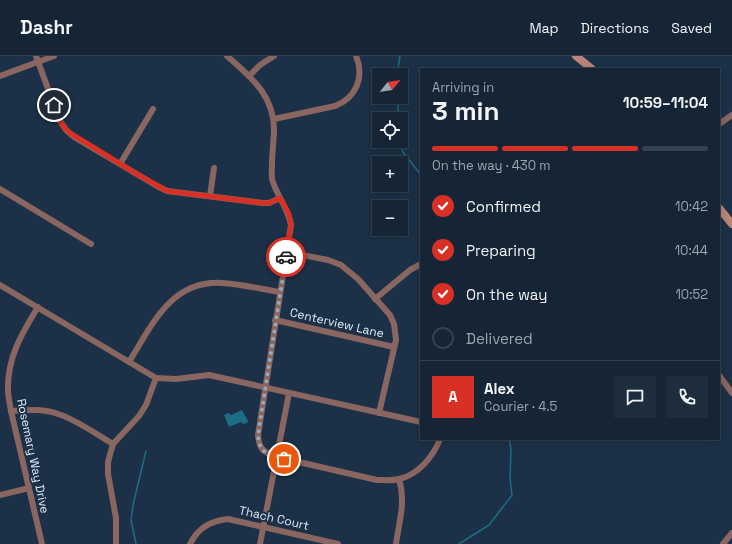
<!DOCTYPE html>
<meta charset="utf-8">
<style>
body{margin:0;font-family:"Space Grotesk",sans-serif;background:#1e2d3d;color:#f1f3f6;height:100vh;display:flex;flex-direction:column;font-size:15px;white-space:nowrap}
*{box-sizing:border-box;margin:0}
p{font-size:13px;color:#9da5ad}
.icon{flex:none;width:22px;height:22px;fill:none;stroke:currentColor;stroke-width:2;stroke-linecap:round;stroke-linejoin:round}
.map{position:relative;flex:1;overflow:hidden}
.details{position:absolute;left:420px;top:12px;width:300px;height:372px;display:flex;flex-direction:column;background:#152535;border-radius:0px;box-shadow:0 2px 10px #0003,0 0 0 1px #344250}
.details>*{flex:none}
.needle{width:26px;rotate:60deg}
.tools{position:absolute;left:372px;top:12px;display:grid;gap:8px}
.tools a{display:grid;place-items:center;width:36px;height:36px;border-radius:0px;background:#152535;box-shadow:0 2px 10px #0003,0 0 0 1px #344250;font-size:20px}
.pin{position:absolute;display:grid;place-items:center;width:34px;height:34px;color:#fff;margin:-17px;border:2px solid #fff;border-radius:50%;box-shadow:0 1px 4px #0007}
.courier{position:absolute;display:grid;place-items:center;width:40px;height:40px;margin:-20px;border:3px solid #d93025;border-radius:50%;background:#fff;color:#222;box-shadow:0 1px 5px #0007}
.summary em{font-style:normal;font-weight:600}
.summary div{display:flex;flex-direction:column-reverse}
.summary{display:flex;align-items:center;justify-content:space-between;height:68px;padding:0 12px}
h1{font-size:26px;font-weight:600;line-height:30px}
.bar{display:grid;grid-template-columns:repeat(4,1fr);gap:6px 4px;align-content:center;height:48px;padding:0 12px}
.bar i{height:5px;border-radius:3px;background:#344250}
.bar .on{background:#d93025}
.bar p{grid-column:span 4}
.line{display:flex;align-items:center;gap:10px;padding:0 12px;border-top:1px solid #344250}
.line div{flex:1}
.round{display:grid;place-items:center;flex:none;width:42px;height:42px;border-radius:0px;background:#1e2d3d}
ol{padding:0 12px;list-style:none}
li{display:flex;align-items:center;gap:12px;height:44px}
li p{margin-inline-start:auto}
li .icon{padding:4px;border-radius:50%;background:#d93025;color:#fff;stroke-width:4}
li:last-child{color:#9da5ad}
li i{width:22px;height:22px;border:2px solid #344250;border-radius:50%}
header{display:flex;align-items:center;gap:24px;box-sizing:border-box;height:56px;padding:0 20px;background:#152535;border-bottom:1px solid #344250}
header strong{font-size:19px}
nav{display:flex;gap:22px;margin-inline-start:auto;font-size:14px}
.map>svg:first-child{display:block}
.water{fill:#1c6e86}
.lines{fill:none;stroke-linecap:round;stroke-linejoin:round}
.stream{stroke:#1c6e86;stroke-width:1.5}
.minor{stroke:#89665f;stroke-width:6}
.secondary{stroke:#bb8479;stroke-width:8}
.done{stroke:#99a9ba;stroke-width:4;stroke-dasharray:0 7.2}
.route{stroke:#d93025;stroke-width:5}
.labels{text-anchor:middle;dominant-baseline:central;stroke-width:4;stroke-linejoin:round;paint-order:stroke}
.street-label{font-size:12px;fill:#ddeaf8;stroke:#1c3147}
</style>
<header>
<strong>Dashr</strong>
<nav><a>Map</a><a>Directions</a><a>Saved</a></nav>
</header>
<div class="map">
<svg width="732" height="488" viewBox="0 0 732 488">
<rect width="100%" height="100%" fill="#1c3147"/>
<path class="water" d="M242 354 248 365 247 367 243 368 241 366 229 371 224 359 228 357 231 359Z"/>
<g class="lines">
<g class="stream">
<path d="M397 19 400 0"/>
<path d="M398 63V41"/>
<path d="M399 85 403 96 421 119"/>
<path d="M136 488 131 464 133 449 146 395"/>
<path d="M459 488 489 469 512 439 510 422 511 393 509 383"/>
</g>
<g class="minor">
<path d="M36 0 59 63 66 74 74 81 157 130 167 135 263 147H269L280 142"/>
<path d="M227 0C252 22 275 40 274 76 273 92 271 108 272 123 277 141 288 151 291 169L258 379C259 393 263 396 277 401L377 424C384 424 392 425 399 423 418 419 433 401 440 383"/>
<path d="M0 20 54 0"/>
<path d="M249 20 260 9 274 0"/>
<path d="M274 63 335 50C356 42 365 21 356 0"/>
<path d="M719 68 732 59"/>
<path d="M120 108 153 53"/>
<path d="M0 133 91 188"/>
<path d="M210 140 214 112"/>
<path d="M287 196 328 204 341 209 358 223 390 259 394 268 396 284 379 357"/>
<path d="M0 229 156 322 176 323 209 319 421 366"/>
<path d="M375 243 410 214 421 208"/>
<path d="M38 251C22 277 7 302 8 334 8 341 10 348 11 355L42 488"/>
<path d="M275 264 394 291"/>
<path d="M129 306C152 269 171 224 222 227 241 228 261 233 280 236"/>
<path d="M719 319 732 337"/>
<path d="M11 355C26 354 43 352 58 358 77 364 96 378 113 388"/>
<path d="M0 439 29 432"/>
<path d="M116 488V462L108 418V406L113 388 139 360 146 349 156 322"/>
<path d="M190 488C198 472 210 465 228 463L338 488"/>
<path d="M260 488 289 337"/>
<path d="M396 488C399 466 406 446 399 423"/>
<path d="M723 488 732 477"/>
</g>
<g class="secondary">
<path d="M576 0 592 13"/>
<path d="M719 152 732 168"/>
</g>
</g>
<g class="lines">
<path class="done" d="M284 403C268 399 259 397 258 379L286 201"/>
<path class="route" d="M54 49 62 69 70 77 137 118 167 135 263 147H269L280 142 289 158 291 169 286 201"/>
</g>
<g class="labels">
<g class="street-label">
<text transform="translate(337 267) rotate(13)">Centerview Lane</text>
<text transform="translate(33 400) rotate(78)">Rosemary Way Drive</text>
<text transform="translate(274 462) rotate(13)">Thach Court</text>
</g>
</g>
</svg>
<div class="tools">
<a><svg class="needle" viewBox="-14 -14 28 28"><path d="M0-13l5 13h-10z" fill="#e53935"/><path d="M0 13l5-13h-10z" fill="#9da5ad"/></svg></a>
<a><svg class="icon" aria-label="locate" viewBox="0 0 24 24"><circle cx="12" cy="12" r="6"/><path d="M12 2v4M12 18v4M2 12h4M18 12h4"/></svg></a>
<a>+</a>
<a>−</a>
</div>
<div class="pin" style="left:284px;top:403px;background:#ea580c"><svg class="icon" aria-label="bag" viewBox="0 0 24 24"><path d="M5 8h14l-1 12H6zM9 8a3 3 0 0 1 6 0"/></svg></div>
<div class="pin" style="left:54px;top:49px;background:#1f2937"><svg class="icon" aria-label="home" viewBox="0 0 24 24"><path d="M3 11l9-7 9 7M6 9v11h12V9"/></svg></div>
<div class="courier" style="left:286px;top:201px"><svg class="icon" aria-label="car" viewBox="0 0 24 24"><path d="M5 17H2v-5l4-1 3-4h7l3 4 3 1v5h-3M9 17h6M6 11h13"/><circle cx="7" cy="17" r="2"/><circle cx="17" cy="17" r="2"/></svg></div>
<section class="details">
<div class="summary"><div><h1>3 min</h1><p>Arriving in</p></div><em>10:59–11:04</em></div>
<div class="bar"><i class="on"></i><i class="on"></i><i class="on"></i><i></i><p>On the way · 430 m</p></div>
<ol>
<li><svg class="icon" aria-label="check" viewBox="0 0 24 24"><path d="M5 12l5 5 9-10"/></svg>Confirmed<p>10:42</p></li>
<li><svg class="icon" aria-label="check" viewBox="0 0 24 24"><path d="M5 12l5 5 9-10"/></svg>Preparing<p>10:44</p></li>
<li><svg class="icon" aria-label="check" viewBox="0 0 24 24"><path d="M5 12l5 5 9-10"/></svg>On the way<p>10:52</p></li>
<li><i></i>Delivered</li>
</ol>
<div class="line" style="height:72px"><b class="round" style="background:#d93025;color:#fff">A</b><div><b>Alex</b><p>Courier · 4.5</p></div><a class="round"><svg class="icon" aria-label="chat" viewBox="0 0 24 24"><path d="M4 5h16v11H9l-5 4z"/></svg></a><a class="round"><svg class="icon" aria-label="phone" viewBox="0 0 24 24"><path d="M5 4h4l2 5-3 2q2 4 5 5l2-3 5 2v4C11 20 4 13 5 4z"/></svg></a></div>
</section>
</div>
